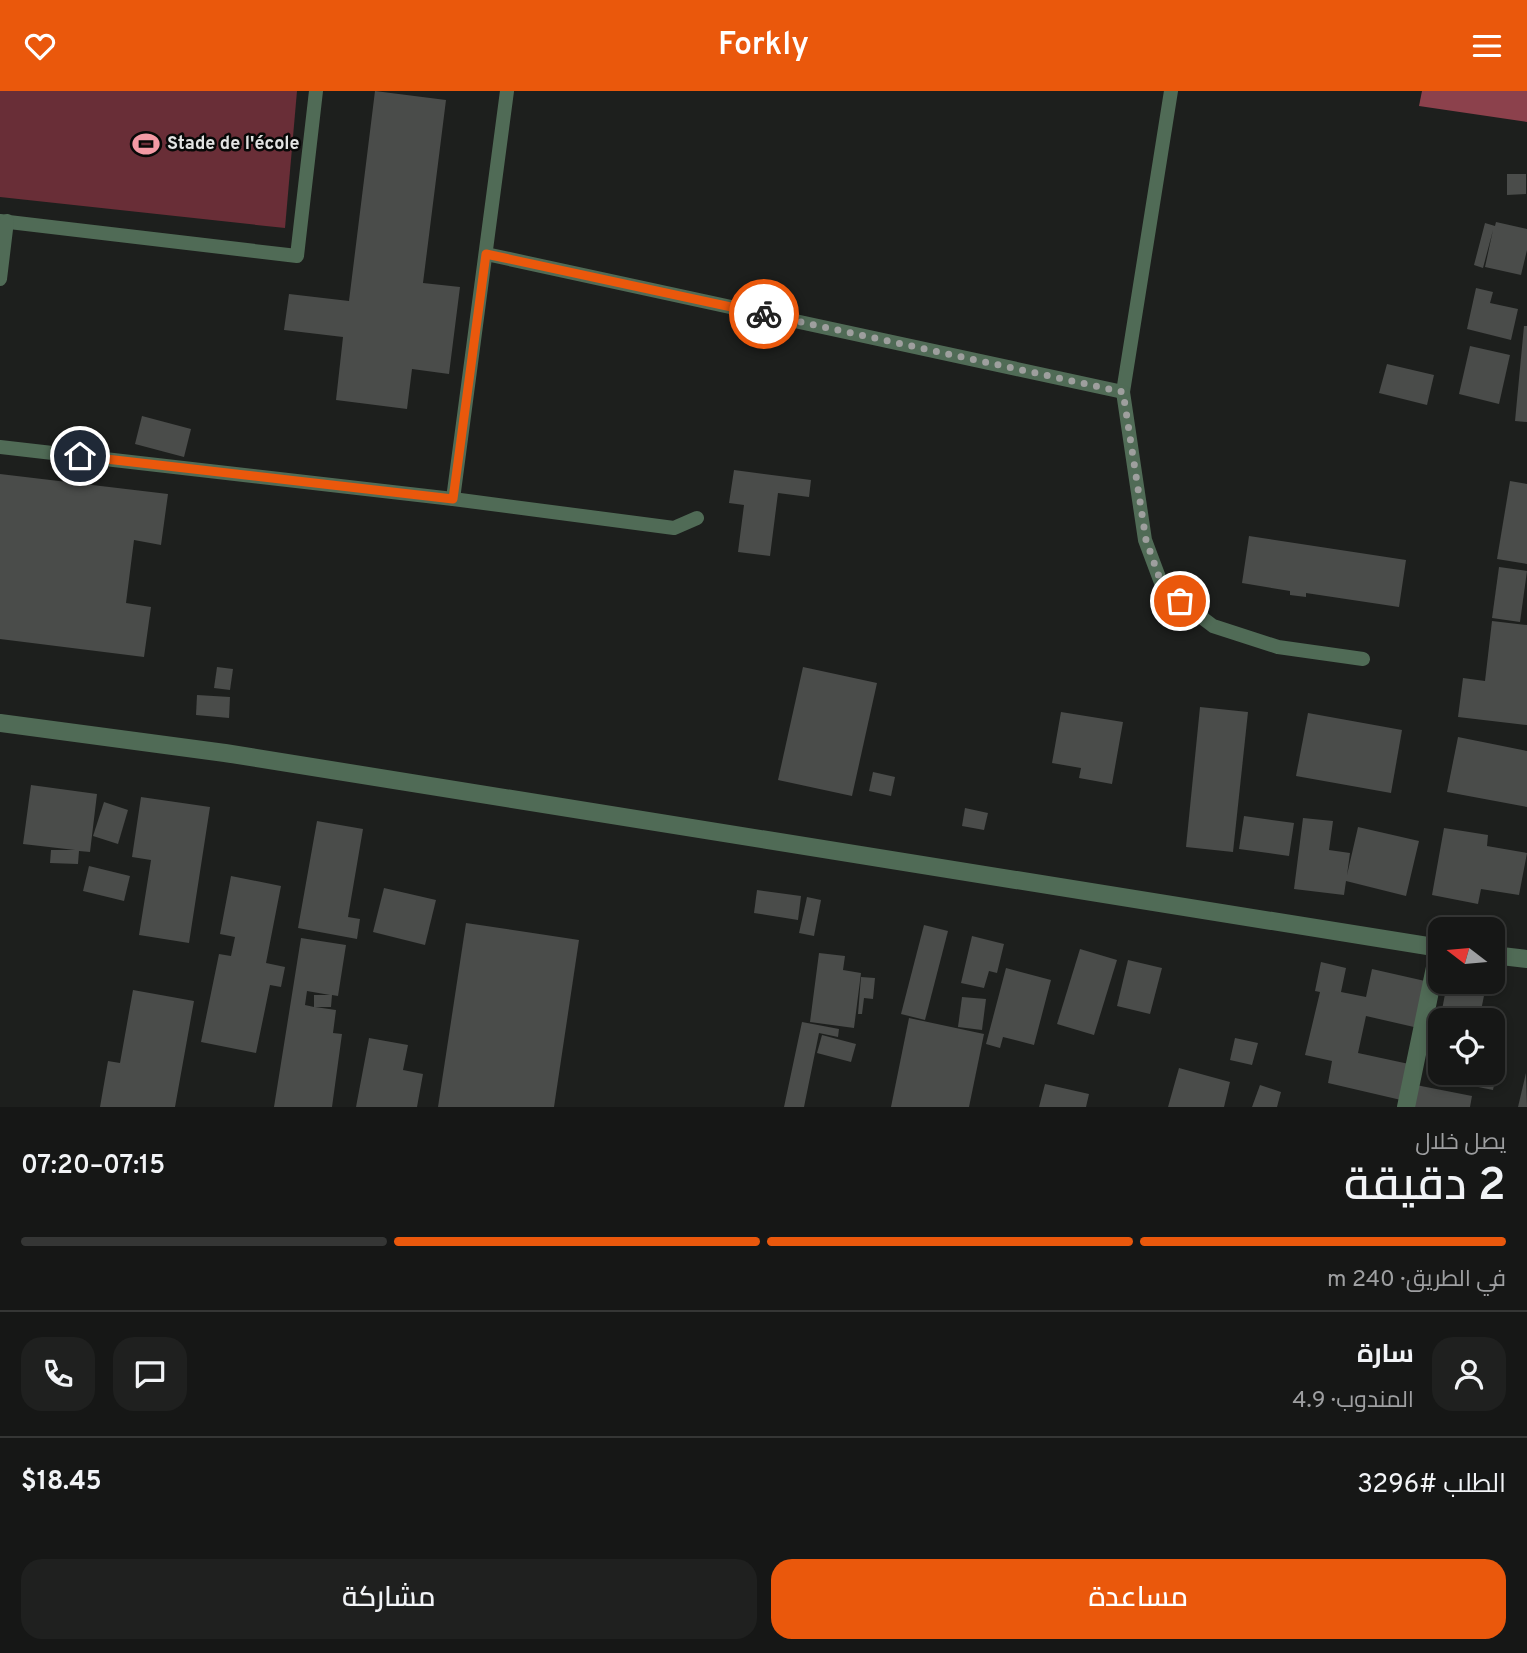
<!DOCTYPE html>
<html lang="ar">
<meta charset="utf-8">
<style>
body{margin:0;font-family:Overpass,Cairo,sans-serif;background:#1f201f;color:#f1f3f6;direction:rtl;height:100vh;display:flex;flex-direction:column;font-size:26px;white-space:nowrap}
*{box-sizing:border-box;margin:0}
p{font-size:23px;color:#9e9fa1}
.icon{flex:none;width:38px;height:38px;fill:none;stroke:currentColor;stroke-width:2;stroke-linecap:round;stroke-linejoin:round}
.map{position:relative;height:1016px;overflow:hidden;direction:ltr}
.panel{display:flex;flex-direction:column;background:#161716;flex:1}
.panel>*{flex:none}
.needle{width:46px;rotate:286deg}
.buttons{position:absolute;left:1428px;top:826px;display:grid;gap:14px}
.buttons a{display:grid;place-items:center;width:77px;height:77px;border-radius:14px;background:#161716;box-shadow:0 4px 10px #0003,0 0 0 2px #353635;font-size:35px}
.pin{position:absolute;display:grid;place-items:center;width:60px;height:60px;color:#fff;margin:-30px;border:4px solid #fff;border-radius:50%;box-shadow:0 2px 7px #0007}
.courier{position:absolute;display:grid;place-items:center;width:70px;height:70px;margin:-35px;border:5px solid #ea580c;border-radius:50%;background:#fff;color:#222;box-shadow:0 2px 9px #0007}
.overview em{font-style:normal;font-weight:600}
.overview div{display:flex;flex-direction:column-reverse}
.overview{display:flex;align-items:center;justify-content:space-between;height:119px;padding:0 21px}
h1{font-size:46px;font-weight:600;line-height:52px}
.bar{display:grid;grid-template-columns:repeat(4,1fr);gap:10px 7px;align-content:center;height:84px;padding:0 21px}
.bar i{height:9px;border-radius:5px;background:#353635}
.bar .current{background:#ea580c}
.bar p{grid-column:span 4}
.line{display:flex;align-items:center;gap:18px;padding:0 21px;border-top:2px solid #353635}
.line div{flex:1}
.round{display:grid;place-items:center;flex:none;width:74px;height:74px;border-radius:21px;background:#1f201f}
.action{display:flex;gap:14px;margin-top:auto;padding:14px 21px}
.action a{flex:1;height:80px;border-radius:21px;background:#ea580c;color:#fff;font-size:28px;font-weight:600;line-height:80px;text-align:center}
.action a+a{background:#1f201f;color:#f1f3f6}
header{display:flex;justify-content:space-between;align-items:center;height:91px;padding:0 21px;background:#ea580c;color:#fff;font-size:32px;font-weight:600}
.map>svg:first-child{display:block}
.green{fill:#692e37}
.water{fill:#8c414c}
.building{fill:#4a4c4a;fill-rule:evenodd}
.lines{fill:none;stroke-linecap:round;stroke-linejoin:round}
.service{stroke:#506b56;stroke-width:14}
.minor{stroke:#506b56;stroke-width:18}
.done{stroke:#9e9f9e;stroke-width:7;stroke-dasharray:0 12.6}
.route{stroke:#ea580c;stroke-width:9}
.labels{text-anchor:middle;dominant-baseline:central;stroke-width:5;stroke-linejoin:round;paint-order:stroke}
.poi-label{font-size:18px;font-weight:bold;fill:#e3e4e3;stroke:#080908;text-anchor:start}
</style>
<header><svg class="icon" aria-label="menu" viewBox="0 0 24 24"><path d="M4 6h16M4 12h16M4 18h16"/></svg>Forkly<svg class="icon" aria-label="heart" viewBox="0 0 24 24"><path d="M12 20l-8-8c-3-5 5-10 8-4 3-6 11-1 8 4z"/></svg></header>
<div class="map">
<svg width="1527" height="1016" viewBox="0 0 1527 1016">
<rect width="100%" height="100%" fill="#1d1f1d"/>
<path class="green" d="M0 0H297L285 137 0 106Z"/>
<path class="water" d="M1422 0H1527V31L1419 15Z"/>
<g class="building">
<path d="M375 0 446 9 423 192 460 196 449 283 412 278 407 318 336 309 343 246 284 239 289 203 349 210Z"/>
<path d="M1507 83H1526V103L1507 104Z"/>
<path d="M1496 131 1527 138V159L1521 184 1485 176 1493 139 1483 177 1474 174 1485 132 1495 135Z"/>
<path d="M1476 197 1493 201 1490 212 1518 218 1511 249 1467 238Z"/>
<path d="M1524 235H1527V331L1515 330Z"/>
<path d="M1470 255 1510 264 1499 313 1459 303Z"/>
<path d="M1387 273 1434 284 1427 314 1379 302Z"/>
<path d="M142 325 191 338 184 366 135 353Z"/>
<path d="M734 379 811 389 809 406 778 402 770 465 738 461 744 414 729 412Z"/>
<path d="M0 383 168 403 161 454 134 449 126 512 151 516 144 566 0 548Z"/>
<path d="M1510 390 1527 393V473L1497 468Z"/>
<path d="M1249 445 1406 469 1399 516 1306 502V506L1290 504V500L1242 492Z"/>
<path d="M1499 476 1527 480 1520 531 1492 527Z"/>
<path d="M1492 530 1527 534V634L1458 626 1463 587 1485 590Z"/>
<path d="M217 576 233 578 230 599 214 597Z"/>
<path d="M803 576 877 592 852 705 778 689Z"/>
<path d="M197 604 230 606 229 627 196 624Z"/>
<path d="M1200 616 1248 621 1233 761 1186 756Z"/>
<path d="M1061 621 1123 631 1112 693 1079 687 1081 677 1052 672Z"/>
<path d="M1308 622 1402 639 1391 702 1296 685Z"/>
<path d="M1458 646 1527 660V716L1447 701Z"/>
<path d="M873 681 895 686 891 705 869 700Z"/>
<path d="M31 694 97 703 90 761 79 760 78 773 50 772 51 759H75L23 753Z"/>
<path d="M141 706 210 716 189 852 139 844 151 769 132 766Z"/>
<path d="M104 711 128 719 118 753 93 745Z"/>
<path d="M965 717 988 722 984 739 962 735Z"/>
<path d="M1244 725 1294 732 1289 765 1239 758Z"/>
<path d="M1303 727 1333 730 1329 759 1350 762 1347 784 1358 736 1419 750 1406 805 1346 790 1344 804 1294 798Z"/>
<path d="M317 730 363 738 348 826 360 828 357 848 298 837Z"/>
<path d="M1444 737 1488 744 1487 755 1527 762 1519 804 1481 798 1478 813 1432 804Z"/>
<path d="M89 775 130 785 124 810 83 800Z"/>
<path d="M231 785 281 795 266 872 285 876 281 896 270 894 256 962 201 951 219 863 231 865 235 846 220 843Z"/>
<path d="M384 797 436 809 425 854 373 841Z"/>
<path d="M757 799 801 805 798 829 754 822Z"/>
<path d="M807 806 821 809 814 845 799 842Z"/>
<path d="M466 832 579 849 554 1016H438Z"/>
<path d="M924 834 948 840 925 929 901 923Z"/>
<path d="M972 845 1004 853 997 882 989 880 984 897 961 892Z"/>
<path d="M301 847 346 854 338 905 332 904 331 916H315L336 919 333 942 342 943 332 1016H274ZM307 900 330 904H331H314V916L305 914Z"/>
<path d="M1080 858 1117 869 1094 944 1057 933Z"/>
<path d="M819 862 845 865 843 879 861 882 854 937 810 931Z"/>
<path d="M1128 869 1162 877 1150 923 1117 915Z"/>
<path d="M1321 871 1346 877 1341 901 1366 906 1372 878 1425 890 1414 936 1366 925 1358 962 1409 973 1401 1009 1328 992 1332 970 1305 964 1320 901 1315 900Z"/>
<path d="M1006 877 1051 889 1034 954 1003 946 1000 957 986 953Z"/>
<path d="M861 886 875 887 873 908 864 907 862 923H858Z"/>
<path d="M1447 893 1485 900 1479 929H1440Z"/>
<path d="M133 899 194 910 175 1016H100L108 970 120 972Z"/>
<path d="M962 906 986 908 982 939 958 936Z"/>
<path d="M909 927 984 943 969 1016H891Z"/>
<path d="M802 931 839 938 838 946 819 942 804 1016H784Z"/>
<path d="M1439 933 1440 982H1493V969L1499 970 1493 999 1429 986Z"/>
<path d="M822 944 856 953 851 971 817 962Z"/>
<path d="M369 947 408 954 403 979 423 983 417 1016H356Z"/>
<path d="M1235 947 1258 952 1252 974 1230 969Z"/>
<path d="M1179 977 1230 991 1224 1016H1168Z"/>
<path d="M1526 982 1527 1016H1518Z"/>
<path d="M1045 993 1089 1003 1086 1016H1039Z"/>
<path d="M1260 994 1281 1001 1277 1016H1252Z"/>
<path d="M1416 994 1472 1005 1470 1016H1412Z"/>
</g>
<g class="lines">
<g class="service">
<path d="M1171 0 1123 301 1145 449 1163 497 1213 535 1278 556 1363 568"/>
<path d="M0 130 297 165 316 0"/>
<path d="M486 163 1123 301"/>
<path d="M0 188 7 130"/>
<path d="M0 356 453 408 674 437 697 427"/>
<path d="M453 408 507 0"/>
</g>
<g class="minor">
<path d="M0 632 225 662 1440 857"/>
<path d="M1493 864 1527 868"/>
<path d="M1406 1016 1439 857"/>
</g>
</g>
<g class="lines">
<path class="done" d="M764 223 1123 301 1146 449 1163 497 1180 510"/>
<path class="route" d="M80 365 453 408 486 163 764 223"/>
</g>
<defs>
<g id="stadium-bare" transform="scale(2.1)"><path d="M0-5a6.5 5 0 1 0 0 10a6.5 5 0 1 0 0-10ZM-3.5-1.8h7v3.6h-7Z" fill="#f49aa5" stroke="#080908" stroke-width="2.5" paint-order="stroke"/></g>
</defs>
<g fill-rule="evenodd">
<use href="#stadium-bare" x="146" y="53"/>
</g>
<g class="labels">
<g class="poi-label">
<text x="167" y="53">Stade de l'école</text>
</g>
</g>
</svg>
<div class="buttons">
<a><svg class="needle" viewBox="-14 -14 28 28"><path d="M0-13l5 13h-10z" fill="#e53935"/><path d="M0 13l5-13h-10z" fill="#9e9fa1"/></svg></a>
<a><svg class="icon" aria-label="locate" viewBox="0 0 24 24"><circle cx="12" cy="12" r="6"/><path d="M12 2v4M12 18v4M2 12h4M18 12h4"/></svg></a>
</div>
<div class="pin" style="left:1180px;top:510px;background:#ea580c"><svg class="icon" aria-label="bag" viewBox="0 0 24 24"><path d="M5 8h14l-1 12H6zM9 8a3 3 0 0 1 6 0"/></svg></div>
<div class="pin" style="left:80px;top:365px;background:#1f2937"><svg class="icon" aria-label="home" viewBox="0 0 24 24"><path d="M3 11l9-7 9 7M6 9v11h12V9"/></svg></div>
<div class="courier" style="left:764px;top:223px"><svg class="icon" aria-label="bike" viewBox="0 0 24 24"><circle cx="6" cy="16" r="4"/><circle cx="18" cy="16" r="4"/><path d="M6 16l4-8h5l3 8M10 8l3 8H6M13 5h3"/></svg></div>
</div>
<section class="panel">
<div class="overview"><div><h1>2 دقيقة</h1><p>يصل خلال</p></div><em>07:15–07:20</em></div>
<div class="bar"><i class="current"></i><i class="current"></i><i class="current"></i><i></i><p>في الطريق · 240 m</p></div>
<div class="line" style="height:126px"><a class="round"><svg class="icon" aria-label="person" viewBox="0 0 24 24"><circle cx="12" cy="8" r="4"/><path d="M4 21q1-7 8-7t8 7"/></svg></a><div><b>سارة</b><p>المندوب · 4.9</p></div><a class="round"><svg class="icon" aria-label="chat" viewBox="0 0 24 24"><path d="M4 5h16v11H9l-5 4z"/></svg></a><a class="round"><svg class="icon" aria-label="phone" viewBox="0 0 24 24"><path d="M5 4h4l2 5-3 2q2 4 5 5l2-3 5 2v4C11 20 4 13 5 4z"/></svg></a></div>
<div class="line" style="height:91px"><div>الطلب #3296</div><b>$18.45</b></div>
<div class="action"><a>مساعدة</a><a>مشاركة</a></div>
</section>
